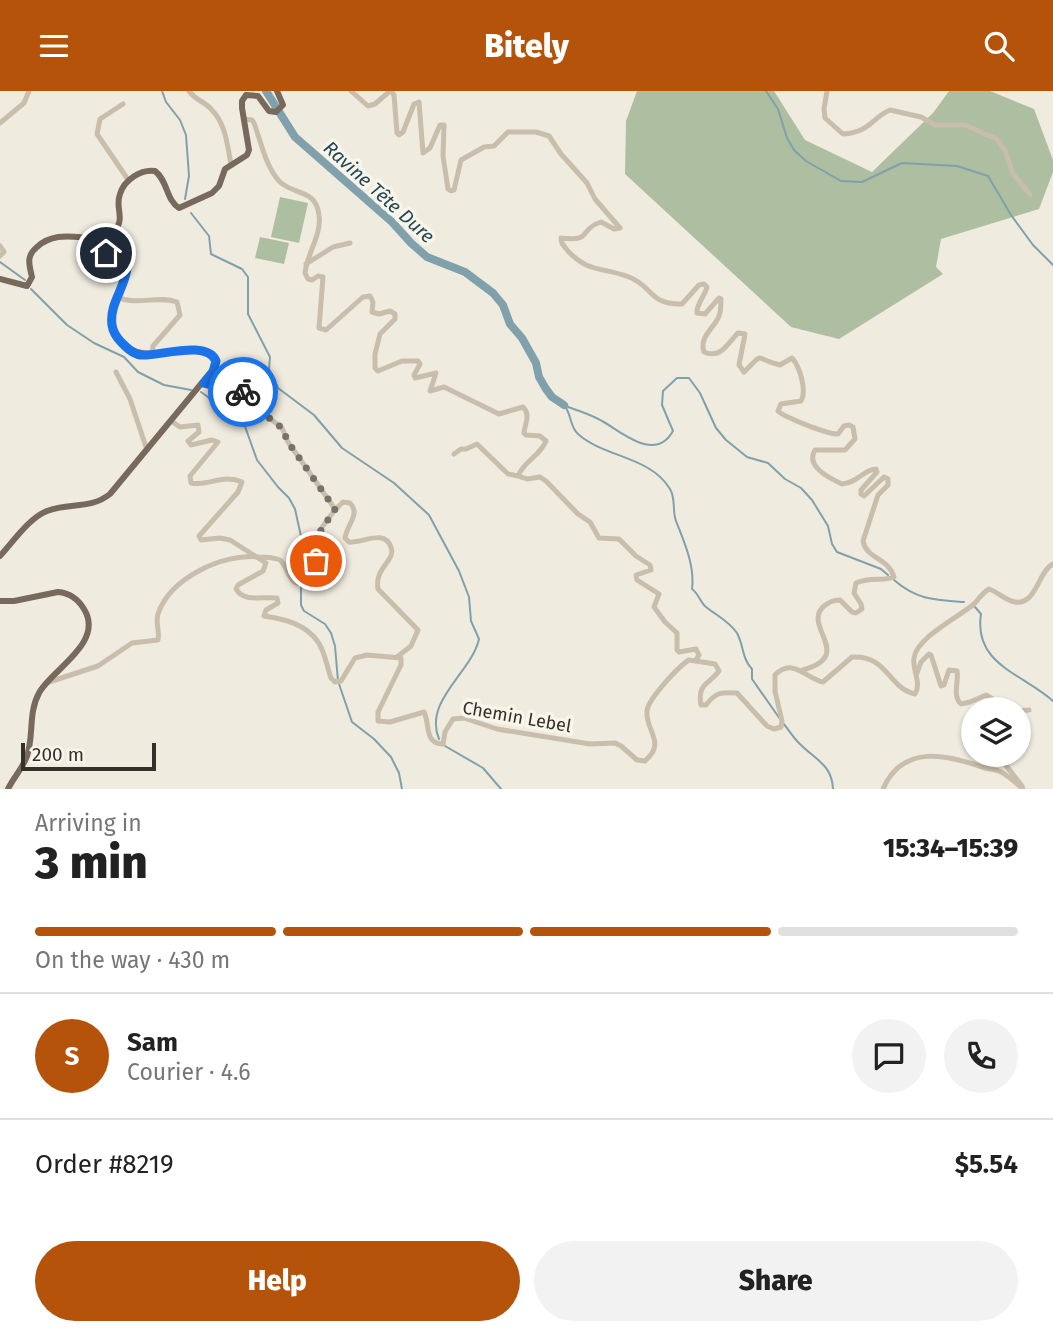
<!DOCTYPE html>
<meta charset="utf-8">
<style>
body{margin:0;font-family:"Fira Sans",sans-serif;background:#f2f2f2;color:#222;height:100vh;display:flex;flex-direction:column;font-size:26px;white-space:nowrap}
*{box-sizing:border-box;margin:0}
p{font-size:23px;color:#767676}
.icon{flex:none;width:38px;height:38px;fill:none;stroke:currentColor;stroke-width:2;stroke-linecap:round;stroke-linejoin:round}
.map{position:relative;height:698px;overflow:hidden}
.drawer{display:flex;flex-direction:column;background:#fff;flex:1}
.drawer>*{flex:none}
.controls{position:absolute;left:961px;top:606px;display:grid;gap:14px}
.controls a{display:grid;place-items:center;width:70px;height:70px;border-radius:50%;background:#fff;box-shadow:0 2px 5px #0004;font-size:35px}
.scale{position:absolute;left:21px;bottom:18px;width:135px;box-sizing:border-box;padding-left:7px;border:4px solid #36302a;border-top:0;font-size:19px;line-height:24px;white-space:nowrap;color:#36302a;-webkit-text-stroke:5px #f8f5eb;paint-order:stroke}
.pin{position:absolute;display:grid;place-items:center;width:60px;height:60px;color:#fff;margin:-30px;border:4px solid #fff;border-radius:50%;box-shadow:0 2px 7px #0007}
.courier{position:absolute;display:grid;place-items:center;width:70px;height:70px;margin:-35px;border:5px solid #1a73e8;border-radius:50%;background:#fff;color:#222;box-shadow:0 2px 9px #0007}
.headline em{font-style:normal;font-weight:800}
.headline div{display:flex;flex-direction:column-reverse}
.headline{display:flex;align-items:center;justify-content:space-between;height:119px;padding:0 35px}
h1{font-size:46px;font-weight:800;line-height:52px}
.bar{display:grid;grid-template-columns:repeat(4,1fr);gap:10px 7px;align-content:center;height:84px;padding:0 35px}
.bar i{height:9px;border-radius:5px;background:#e0e0e0}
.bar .on{background:#b45309}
.bar p{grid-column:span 4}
.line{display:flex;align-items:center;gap:18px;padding:0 35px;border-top:2px solid #e0e0e0}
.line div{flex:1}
.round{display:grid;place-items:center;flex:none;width:74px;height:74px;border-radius:37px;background:#f2f2f2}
.cta{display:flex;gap:14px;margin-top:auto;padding:14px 35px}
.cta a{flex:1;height:80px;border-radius:42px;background:#b45309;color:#fff;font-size:28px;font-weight:800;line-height:80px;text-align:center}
.cta a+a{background:#f2f2f2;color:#222}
header{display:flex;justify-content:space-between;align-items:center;height:91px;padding:0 35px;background:#b45309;color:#fff;font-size:32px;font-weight:800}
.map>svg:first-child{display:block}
.green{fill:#aebea0}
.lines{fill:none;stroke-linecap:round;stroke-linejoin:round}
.stream{stroke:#80a1ab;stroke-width:2}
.river{stroke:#80a1ab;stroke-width:8}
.minor{stroke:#c8beab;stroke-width:5}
.major{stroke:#776a5c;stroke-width:6}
.done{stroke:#777169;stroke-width:7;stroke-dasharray:0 12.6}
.route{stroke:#1a73e8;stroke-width:9}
.labels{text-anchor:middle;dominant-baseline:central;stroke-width:7;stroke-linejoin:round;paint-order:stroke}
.street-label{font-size:18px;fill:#36302a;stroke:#f8f5eb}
.water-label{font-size:19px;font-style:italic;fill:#234754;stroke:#f8f5eb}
</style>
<header><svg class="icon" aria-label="menu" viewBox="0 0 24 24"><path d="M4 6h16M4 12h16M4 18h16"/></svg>Bitely<svg class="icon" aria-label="search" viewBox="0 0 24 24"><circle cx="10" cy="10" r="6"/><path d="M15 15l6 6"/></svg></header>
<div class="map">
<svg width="1053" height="698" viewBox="0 0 1053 698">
<rect width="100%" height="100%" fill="#f0ebdf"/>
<g class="green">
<path d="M637 0H774L805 49 872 81 933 22 949 0H990L1034 18 1053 69V81L1039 118 941 148 936 176 943 183 839 248 791 236 625 83 626 30Z"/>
<path d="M280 106 308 112 299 152 271 146Z"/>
<path d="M260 146 289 152 284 173 255 167Z"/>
</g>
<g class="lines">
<g class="stream">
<path d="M162 0 166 11 180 29 186 44 189 85 185 108"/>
<path d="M766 0 778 18 787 47 794 59 806 70 841 90 862 91 902 72 957 75 988 85 1011 124 1033 154 1053 174"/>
<path d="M191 122 209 145 211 163 242 178 248 186V223L270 266 269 278 278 297 314 324 342 357 394 392 429 424 459 480 469 506 471 530 479 548C472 581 423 610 439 648"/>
<path d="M0 171 25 189"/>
<path d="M31 198 67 234 94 252 124 266 138 281 164 294 191 299"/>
<path d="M201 301 208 306 220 318 242 327 257 369 278 396 289 407 295 418 306 468 301 483V514L304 520 325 533 331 542 335 555 338 590 352 631 374 648 391 666 399 682 402 698"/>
<path d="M564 314C572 323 569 335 578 343 605 367 650 365 670 398 676 408 672 419 676 430 684 451 695 474 692 498 699 503 700 511 706 516 716 524 730 531 737 542 744 555 742 568 752 578V588L780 628"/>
<path d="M566 315C578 320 590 323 602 330 622 341 655 372 673 340L662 314 663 300 677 287H689L700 302 716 337 726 349 747 366 768 372 785 388 801 397 812 409 828 435 832 453 837 461 881 478 888 484"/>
<path d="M894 489C917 509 935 509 964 511"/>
<path d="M975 516 981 523C973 574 1024 583 1053 610"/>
<path d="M783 632C789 639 794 648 801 654 816 669 832 674 833 698"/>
<path d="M445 655 483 677 501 698"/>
</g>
<path class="river" d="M266 0 295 46 392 131 411 152 427 166 465 181 493 202 503 214 510 233 522 247 536 272 539 286 546 298 552 306 564 314"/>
<g class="minor">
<path d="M189 0C195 9 204 10 211 18 226 33 227 53 231 73"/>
<path d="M351 0 368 15 375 13 390 0"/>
<path d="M391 0 394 4 397 42 399 44 403 41 414 13 419 11 423 62 430 57 440 34H444L443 65 448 98 451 100 454 99 461 69 484 56 494 55 508 41H536L549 45 561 63 587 92 595 108 620 137 614 138 601 131C577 139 594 151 561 147 561 153 564 155 568 160 588 182 604 176 629 186 653 195 649 214 682 213L699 194 704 193 707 196C705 205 696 213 697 222L705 223 719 207 721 208C721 214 721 220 719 225 714 238 699 245 704 261 721 268 727 253 738 242L745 243 739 274 744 281C766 260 752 267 780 274L792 267C800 276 807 300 801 310L781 313 778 320C784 326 829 344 838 343L844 335 849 334 853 336 855 348 845 359H815C805 375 829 387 842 393 858 392 864 378 876 378L877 381 861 399V403L864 405 884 386 888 388V394L878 404 863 450C866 468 889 467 894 486 882 491 872 485 856 492L854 502 861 513 862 518 856 522 852 521 840 509C833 509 830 511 824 515 801 535 856 564 803 579"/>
<path d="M827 0 824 18 825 27 843 43C871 41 871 27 890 19L921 26 935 34H965L997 48 1005 59 1013 83 1030 103"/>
<path d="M123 13 100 28 97 43 129 90"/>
<path d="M244 28 252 29 254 32C261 51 266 77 280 91 294 104 316 98 319 124 322 144 307 162 305 182L308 188 312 189 318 185 323 186 319 237 326 239 363 206 370 205 373 211 372 221 379 223 390 220 395 223V228L380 243 375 263V277L378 280 402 270H418L420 273 414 284 415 287 436 282 430 300 444 296 499 323 523 316C531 324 525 332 524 342L526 344 540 345 546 350C540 365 524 370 518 385L527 388 540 386 546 390 578 423 590 431 599 447 619 448 636 465 650 474 651 479 636 484 637 489 659 503 654 516 665 531 677 542V559L679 561 696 558 699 564 696 569"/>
<path d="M0 32 24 12 29 0"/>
<path d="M0 155 4 161 0 165"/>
<path d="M306 173 333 156 350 152"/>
<path d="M117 206C137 215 158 204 177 211L180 224 153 255 152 263"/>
<path d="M116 281 130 308 147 359"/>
<path d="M204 292 229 299 241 300 249 311 282 337 288 351 335 418"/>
<path d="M171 330 180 336 198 334 199 341 188 350 191 354 212 349 218 351 190 385 191 392C208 396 222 382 242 391L238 401 199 445 201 449 220 447 230 449 266 472 263 480 238 494 236 498C244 512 263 505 277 507L278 512 266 519 264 525C284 528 306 533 318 551 325 561 327 576 331 587L335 591 341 590 355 567 367 564 401 567V574L378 621V630L390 631 424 621C430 632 424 653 443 653L445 641 453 628 464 627 497 638 590 653 615 652 621 655 637 669 645 670C667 651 645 640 647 620 648 608 679 575 689 569L715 573 719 580C709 594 697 592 701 614H706C716 601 721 601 737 602L767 635 774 638 781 636 782 630 775 600V584C793 566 805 587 823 591L852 566C888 564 888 597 915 603 922 592 912 579 914 567 917 546 959 526 974 513 979 508 982 502 989 498 998 501 1006 510 1015 511 1037 514 1038 480 1053 473"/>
<path d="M454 363 461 358H466L477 353 508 383 518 385"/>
<path d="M917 582 921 571 929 563 931 564 941 595 944 594 949 579 957 580C959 591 952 605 961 613L970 611 986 604 1009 618"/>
<path d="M46 592 98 575 132 552 158 549C160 540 155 532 158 523 170 487 223 462 259 466 265 466 275 467 280 469 288 475 290 500 305 490 321 480 310 462 314 450 319 439 334 419 343 411L350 412C361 423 347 433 345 447L349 451C362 453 384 437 391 456 396 470 374 477 378 498L418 539 411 555 397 566"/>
<path d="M1018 620 1029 619"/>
<path d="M997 663 1022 695"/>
<path d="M883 698C903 652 948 664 985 677 990 678 996 678 1001 681 1009 685 1016 692 1023 698"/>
</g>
<g class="major">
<path d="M0 188 27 195 32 186C29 173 26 165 37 156 59 136 86 152 111 145 128 127 114 119 120 103 124 89 141 78 155 80 168 90 166 109 179 117L212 102 219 95 225 78 247 64 249 59 242 17V10L246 4 258 5 269 20 276 21 283 14 277 0"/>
<path d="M0 465C13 451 29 427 47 420 69 411 90 419 110 403L215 276 214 265C183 247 147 279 120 250 115 245 112 238 112 230 111 211 125 195 127 177L104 172 100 168 115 154 119 148 117 139"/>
<path d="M0 510H14L58 501C70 502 78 508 84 518 105 552 51 579 39 602 28 622 34 645 27 665 23 677 13 687 8 698"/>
</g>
</g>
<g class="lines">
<path class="done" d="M243 301 249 311 282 337 288 351 335 418 314 450 316 470"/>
<path class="route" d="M106 162 101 165 104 172 127 177C125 197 109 213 112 234 113 242 117 247 122 252 127 257 133 263 140 264 158 266 207 248 216 270L213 281 204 292 243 301"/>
</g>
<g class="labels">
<g class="street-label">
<text transform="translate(517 626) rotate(10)">Chemin Lebel</text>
</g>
<g class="water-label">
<text transform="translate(379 101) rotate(42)">Ravine Tête Dure</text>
</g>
</g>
</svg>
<div class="controls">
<a><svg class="icon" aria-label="layers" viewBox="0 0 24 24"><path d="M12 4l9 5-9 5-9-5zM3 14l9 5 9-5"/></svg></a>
</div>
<div class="scale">200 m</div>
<div class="pin" style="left:316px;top:470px;background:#ea580c"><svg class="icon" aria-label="bag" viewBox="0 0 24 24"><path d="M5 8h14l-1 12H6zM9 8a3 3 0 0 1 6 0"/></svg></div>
<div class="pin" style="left:106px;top:162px;background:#1f2937"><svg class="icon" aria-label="home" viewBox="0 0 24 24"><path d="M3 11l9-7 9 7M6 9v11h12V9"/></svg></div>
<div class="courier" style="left:243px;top:301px"><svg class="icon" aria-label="bike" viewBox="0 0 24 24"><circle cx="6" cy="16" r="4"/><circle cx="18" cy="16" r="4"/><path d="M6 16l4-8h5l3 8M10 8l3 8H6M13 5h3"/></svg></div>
</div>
<section class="drawer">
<div class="headline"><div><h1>3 min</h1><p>Arriving in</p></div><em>15:34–15:39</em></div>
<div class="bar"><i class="on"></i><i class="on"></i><i class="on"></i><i></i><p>On the way · 430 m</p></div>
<div class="line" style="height:126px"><b class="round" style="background:#b45309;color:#fff">S</b><div><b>Sam</b><p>Courier · 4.6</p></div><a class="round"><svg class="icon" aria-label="chat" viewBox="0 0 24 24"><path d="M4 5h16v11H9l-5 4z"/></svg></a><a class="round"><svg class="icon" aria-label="phone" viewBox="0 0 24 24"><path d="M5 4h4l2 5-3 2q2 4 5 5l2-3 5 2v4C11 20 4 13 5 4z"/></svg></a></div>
<div class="line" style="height:91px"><div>Order #8219</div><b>$5.54</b></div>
<div class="cta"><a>Help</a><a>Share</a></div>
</section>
